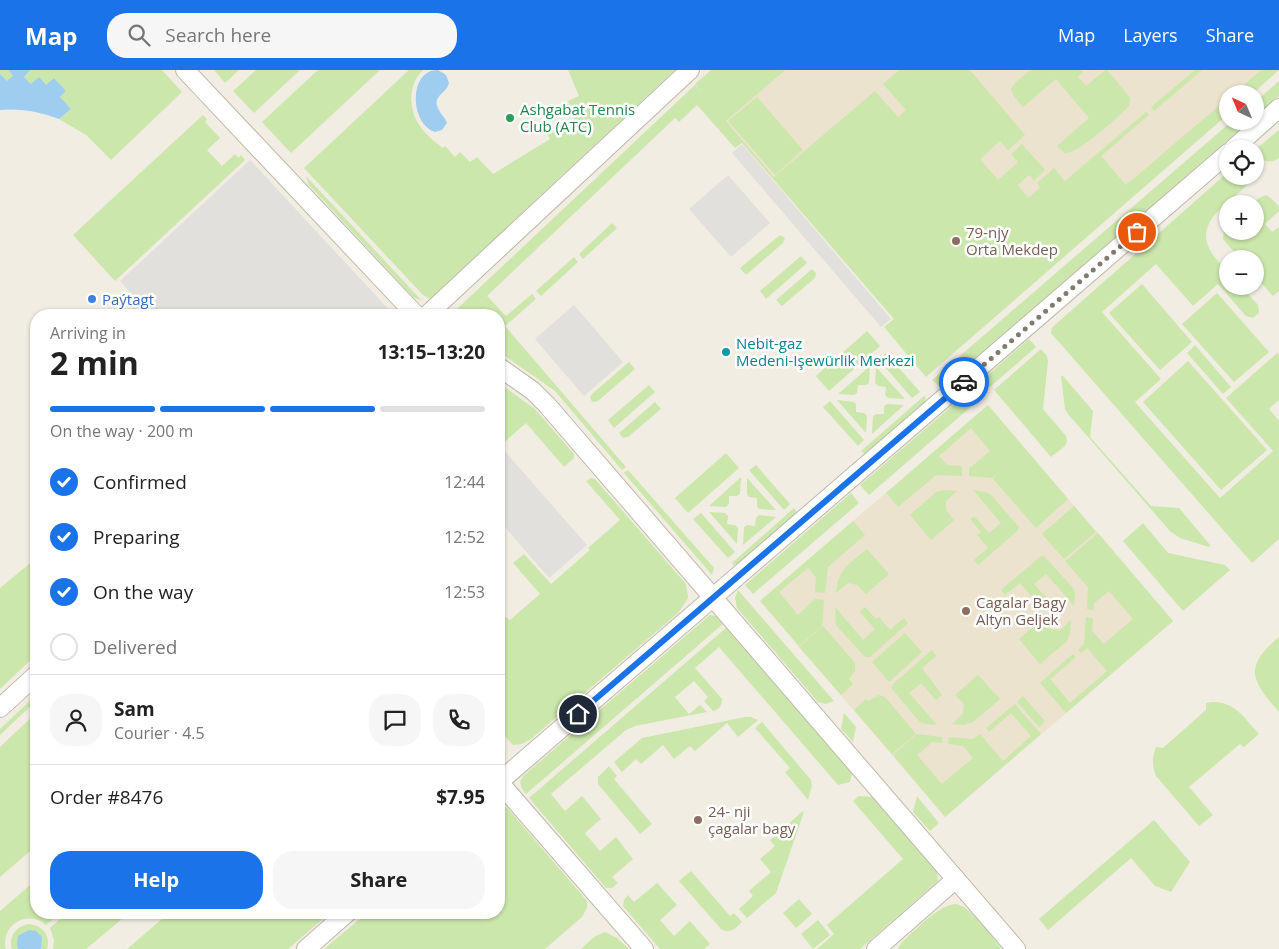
<!DOCTYPE html>
<meta charset="utf-8">
<style>
body{margin:0;font-family:"Open Sans",sans-serif;background:#f6f6f6;color:#222;height:100vh;display:flex;flex-direction:column;font-size:19px;white-space:nowrap}
*{box-sizing:border-box;margin:0}
p{font-size:16px;color:#767676}
.icon{flex:none;width:28px;height:28px;fill:none;stroke:currentColor;stroke-width:2;stroke-linecap:round;stroke-linejoin:round}
.map{position:relative;flex:1;overflow:hidden}
.panel{position:absolute;left:30px;top:239px;width:475px;height:610px;display:flex;flex-direction:column;background:#fff;border-radius:20px;box-shadow:0 1px 4px #0004}
.panel>*{flex:none}
.needle{width:32px;rotate:316deg}
.controls{position:absolute;left:1219px;top:15px;display:grid;gap:10px}
.controls a{display:grid;place-items:center;width:45px;height:45px;border-radius:50%;background:#fff;box-shadow:0 1px 4px #0004;font-size:25px}
.pin{position:absolute;display:grid;place-items:center;width:42px;height:42px;color:#fff;margin:-21px;border:2px solid #fff;border-radius:50%;box-shadow:0 1px 5px #0007}
.courier{position:absolute;display:grid;place-items:center;width:50px;height:50px;margin:-25px;border:4px solid #1a73e8;border-radius:50%;background:#fff;color:#222;box-shadow:0 1px 6px #0007}
.overview em{font-style:normal;font-weight:700}
.overview div{display:flex;flex-direction:column-reverse}
.overview{display:flex;align-items:center;justify-content:space-between;height:85px;padding:0 20px}
h1{font-size:32px;font-weight:700;line-height:38px}
.bar{display:grid;grid-template-columns:repeat(4,1fr);gap:8px 5px;align-content:center;height:60px;padding:0 20px}
.bar i{height:6px;border-radius:4px;background:#e0e0e0}
.bar .current{background:#1a73e8}
.bar p{grid-column:span 4}
.line{display:flex;align-items:center;gap:12px;padding:0 20px;border-top:1px solid #e0e0e0}
.line div{flex:1}
.round{display:grid;place-items:center;flex:none;width:52px;height:52px;border-radius:20px;background:#f6f6f6}
ol{padding:0 20px;list-style:none}
li{display:flex;align-items:center;gap:15px;height:55px}
li p{margin-inline-start:auto}
li .icon{padding:5px;border-radius:50%;background:#1a73e8;color:#fff;stroke-width:4}
li:last-child{color:#767676}
li i{width:28px;height:28px;border:2px solid #e0e0e0;border-radius:50%}
.cta{display:flex;gap:10px;margin-top:auto;padding:10px 20px}
.cta a{flex:1;height:58px;border-radius:20px;background:#1a73e8;color:#fff;font-size:20px;font-weight:700;line-height:58px;text-align:center}
.cta a+a{background:#f6f6f6;color:#222}
header{display:flex;align-items:center;gap:30px;box-sizing:border-box;height:70px;padding:0 25px;background:#1a73e8;color:#fff}
header strong{font-size:24px}
nav{display:flex;gap:28px;margin-inline-start:auto;font-size:18px}
.search{width:350px;height:45px;background:#f6f6f6;display:flex;align-items:center;gap:12px;box-sizing:border-box;padding:0 18px;border-radius:20px;color:#767676;font-size:19px}
.map>svg:first-child{display:block}
.education{fill:#ebe3cd}
.green{fill:#cbe7ab}
.parking{fill:#e2e0dc}
.water{fill:#9ecdf0}
.lines{fill:none;stroke-linecap:round;stroke-linejoin:round}
.street-casing{stroke:#c0b8a9;stroke-width:20}
.street{stroke:#fff;stroke-width:18}
.done{stroke:#807b71;stroke-width:5;stroke-dasharray:0 9}
.route{stroke:#1a73e8;stroke-width:6}
.leisure-dot{fill:#2e9e5b;stroke:#fff;stroke-width:2}
.education-dot{fill:#8d6e63;stroke:#fff;stroke-width:2}
.shop-dot{fill:#3f7fe0;stroke:#fff;stroke-width:2}
.culture-dot{fill:#0f9aa8;stroke:#fff;stroke-width:2}
.labels{text-anchor:middle;dominant-baseline:central;stroke-width:5;stroke-linejoin:round;paint-order:stroke}
.leisure-label{font-size:15px;fill:#27864d;stroke:#fff;text-anchor:start}
.education-label{font-size:15px;fill:#785e54;stroke:#fff;text-anchor:start}
.shop-label{font-size:15px;fill:#366cbe;stroke:#fff;text-anchor:start}
.culture-label{font-size:15px;fill:#0d838f;stroke:#fff;text-anchor:start}
</style>
<header>
<strong>Map</strong>
<div class="search"><svg class="icon" aria-label="search" viewBox="0 0 24 24"><circle cx="10" cy="10" r="6"/><path d="M15 15l6 6"/></svg>Search here</div>
<nav><a>Map</a><a>Layers</a><a>Share</a></nav>
</header>
<div class="map">
<svg width="1279" height="879" viewBox="0 0 1279 879">
<rect width="100%" height="100%" fill="#f2ede3"/>
<g class="education">
<path d="M764 0H1279L1252 24H1228L1227 45 938 296 717 41Z"/>
<path d="M988 335 1173 551 945 747 760 531Z"/>
</g>
<g class="green">
<path d="M0 0H8L13 6 7 12 0 4Z"/>
<path d="M30 0H162L182 22 111 90 86 65 59 49 71 39 60 27 66 21 54 8 46 15 31 14 24 7Z"/>
<path d="M214 0H239L225 13Z"/>
<path d="M256 0H300L254 43 233 21Z"/>
<path d="M318 0H380L291 83 262 52Z"/>
<path d="M409 0H423C408 14 408 40 420 56 426 65 435 72 443 78L445 76 455 87 460 82 470 92 477 87 493 104 550 69 547 64 575 52 568 31 579 26 568 0H675L430 229 423 225 304 98Z"/>
<path d="M711 0H785L726 51 774 107 875 21 898 47 906 40 883 14 899 0H970L1025 65 1008 80 1000 71 980 89 998 110 1018 92 1011 84 1022 74 1045 100 1034 110 1029 105 1018 115 1028 128 1040 118 1037 113 1054 98 1065 111 1146 42 1149 45 1101 86 1126 115 1227 29V45L926 307 884 257 894 249 742 73 735 78 697 35 679 52 675 48 487 226 506 246 532 224 536 229 505 256 626 397 622 400 555 321 499 282V245H457V239L695 15 703 24 695 14Z"/>
<path d="M1030 0H1081L1083 2 1078 7 1086 16 1105 0H1107L1129 26 1130 30 1129 36C1118 47 1078 84 1065 83L1057 76 1089 48 1056 9 1023 37 1013 25 1011 18 1016 12Z"/>
<path d="M1195 0H1202L1154 41 1151 37Z"/>
<path d="M1261 0H1279L1252 24H1233Z"/>
<path d="M1279 11V26L1255 47V32Z"/>
<path d="M757 27 803 80 775 105 728 51Z"/>
<path d="M203 45 207 49 205 52 220 68 207 80 222 96 235 84 238 88 241 85 245 90 115 211 73 165Z"/>
<path d="M1232 51H1250L946 314 939 316 932 310Z"/>
<path d="M1279 60V88C1269 95 1257 91 1257 78Z"/>
<path d="M1227 103 1228 106H1251L1250 111C1236 131 1193 148 1210 180 1214 188 1222 195 1227 201L1228 216H1241L1258 235 1259 243 1253 248 1246 246 1218 214 1193 236 1156 194 1102 242 1161 309 1135 332 1220 428 1273 381 1226 328 1277 283 1279 285V330L1269 339 1279 351V469L1252 493 1051 263 1052 258 1056 254Z"/>
<path d="M306 106 422 231 413 227 309 115Z"/>
<path d="M1266 125 1271 128 1279 137V141L1265 154 1272 162 1279 157V221L1273 226 1255 206V189H1240L1223 169 1224 160 1227 156 1228 161H1255V134H1252L1259 128Z"/>
<path d="M612 153 617 158 583 189 579 184Z"/>
<path d="M780 165 785 168 783 173 746 205 740 198Z"/>
<path d="M801 186 807 193 766 229 760 221Z"/>
<path d="M574 187 578 192 541 226 536 221Z"/>
<path d="M812 199 816 203 815 208 782 236 776 230Z"/>
<path d="M1142 214 1192 272 1160 300 1109 243Z"/>
<path d="M1217 223 1269 282 1234 312 1182 254Z"/>
<path d="M867 261 880 276 829 321 816 306Z"/>
<path d="M1029 269 1036 277 990 317 983 309Z"/>
<path d="M1195 275 1231 317 1223 324 1187 283Z"/>
<path d="M1041 279 1047 286 1048 291 1043 339 1066 366 1067 371 1065 376 1051 387 994 320Z"/>
<path d="M886 283 920 322 912 328 878 289Z"/>
<path d="M1188 291 1267 380 1221 420 1143 332Z"/>
<path d="M629 292 635 299 598 331 592 332 590 327 592 324Z"/>
<path d="M870 296 869 313 866 315H858L857 323 854 325 838 324Z"/>
<path d="M876 297 905 329 888 328 885 325 886 317 878 316 875 313Z"/>
<path d="M1061 306H1063L1093 341 1090 367 1151 436 1179 438 1210 475 1209 477 1180 468 1170 461 1068 344 1065 339Z"/>
<path d="M499 313 535 339 574 384V388L564 397 526 353 499 377Z"/>
<path d="M649 315 655 322 614 358 608 350Z"/>
<path d="M973 318 981 328 869 425 860 415Z"/>
<path d="M924 326 926 328 925 333 865 384 861 381Z"/>
<path d="M837 330 854 332 856 334V342L864 343 867 346 866 363Z"/>
<path d="M830 331 864 370 858 376 823 337Z"/>
<path d="M655 332 661 339 628 367 623 368 619 363Z"/>
<path d="M887 334 904 335 872 364 873 346 876 344H884V336Z"/>
<path d="M988 335 1068 429 1036 458 993 409 997 404 992 408 969 406V397H971L990 381 971 358 939 386 947 395 962 396V406L936 405 898 437 886 423Z"/>
<path d="M726 383 739 398 688 443 675 428Z"/>
<path d="M756 395 790 434 784 440 749 400Z"/>
<path d="M628 400 714 498 712 505 624 403Z"/>
<path d="M741 407 740 424 737 426H729V434L726 437 709 436Z"/>
<path d="M591 408 595 409 686 514 688 528 678 543 531 669 522 674 513 675 499 660V553L506 547 510 550 540 524 513 493 524 484 551 514 590 480 588 478 620 450 586 411Z"/>
<path d="M747 408 776 440 759 439 757 436V428L749 427 747 424Z"/>
<path d="M945 420 957 421 946 431V440L954 450 931 470 910 445 936 422Z"/>
<path d="M973 420 985 422 990 424 1019 457 1017 461 978 495 974 490 988 478 977 465 981 462 970 449 974 446 989 463 1001 453Z"/>
<path d="M851 423 859 433 753 524 745 515Z"/>
<path d="M1074 436 1096 462 1064 489 1042 464Z"/>
<path d="M794 438 797 442 738 494 733 495 732 493Z"/>
<path d="M709 442 725 443 728 446 727 454 735 455 738 458 737 474Z"/>
<path d="M701 443 735 482 728 488 693 449Z"/>
<path d="M759 445 776 447 743 475 744 457 747 455 755 456 756 448Z"/>
<path d="M853 451 865 465 828 497 825 523 815 522 816 507 808 498 779 522 798 545 815 529 824 530 822 556 799 576 760 531Z"/>
<path d="M1143 453 1168 483 1225 495 1230 500 1183 541 1123 471Z"/>
<path d="M1098 463 1173 551 1066 643 1040 613 1073 584 1076 587 1050 609 1070 633 1107 601 1087 578 1081 583 1078 580 1084 574 1086 547 1093 548 1092 561 1104 574 1133 549 1109 521 1094 533V540L1087 539 1088 517 1065 491Z"/>
<path d="M867 479 889 504 866 524 857 515 848 513 836 523C838 498 849 495 867 479Z"/>
<path d="M1044 486 1073 518 1075 523 1074 536 1046 504 1034 514 1050 532 1044 536 1034 524 1031 526 1020 513 1005 525 1001 520 1040 487Z"/>
<path d="M34 490 36 492V585L0 619V518Z"/>
<path d="M738 520 834 631 826 634 818 632 737 538 735 528Z"/>
<path d="M835 537 863 570 875 559 860 542 865 537 876 549 879 547 890 560 904 548 908 553 870 587H865L836 555Z"/>
<path d="M710 545 717 546 724 553 526 724C521 718 518 713 523 706Z"/>
<path d="M1042 549 1051 559 1060 560 1071 550 1070 562 1067 571 1040 594 1019 569Z"/>
<path d="M823 556 855 593V601L849 609 853 614 841 625 799 577Z"/>
<path d="M727 557 852 703 850 712 838 715 719 577 695 598 722 629C722 636 719 639 713 641L704 631 708 627 694 611 675 627 689 644 700 635 707 642 635 656 626 660 551 724 565 741 582 726 601 749 585 763 600 781 616 767 633 789 612 807 618 813 612 818H606L529 728Z"/>
<path d="M905 563 922 582 889 612 872 592Z"/>
<path d="M1279 567V642C1251 610 1243 597 1279 567Z"/>
<path d="M932 580 936 586 922 598 942 625 936 630 921 613 909 623 937 655 925 654 920 652 891 618 893 614Z"/>
<path d="M978 605 1000 629 973 652 964 655 952 654 963 644 964 634 955 625Z"/>
<path d="M36 625V631L0 665V659Z"/>
<path d="M879 625 885 627 916 664 892 684 854 640 866 629 868 631Z"/>
<path d="M1023 626 1045 651 1039 657 1017 632Z"/>
<path d="M1212 632C1235 631 1245 649 1259 664L1244 677 1240 674 1189 717 1213 745 1199 756 1156 706C1152 696 1152 687 1156 677L1163 678 1206 640V633Z"/>
<path d="M1015 634 1041 664 945 747 893 685 917 664 942 667V673L932 672 917 685 942 714 973 688 963 676 948 674 949 667 973 669 980 664 1003 691 1031 666 1011 643 989 662 986 658Z"/>
<path d="M36 643V776L0 807V677Z"/>
<path d="M844 643 856 657 853 672 841 659Z"/>
<path d="M745 647H751L758 650 738 667 727 653 695 681 690 676 674 689 663 675 641 694 636 689 622 702 614 692 642 668Z"/>
<path d="M762 652 811 710 812 716 808 730 785 702 790 698 755 658Z"/>
<path d="M609 696 617 706 614 709 652 754 640 764 598 714V707Z"/>
<path d="M859 726 873 727 937 801 938 811 860 879H817L834 864 827 855 903 789 853 731Z"/>
<path d="M917 726 939 753 930 761 913 742Z"/>
<path d="M499 736 506 737 510 741 587 831V838L582 847 545 879H324L367 843 499 842Z"/>
<path d="M803 741 804 742 776 823 747 848 739 839 753 826 749 821 771 802 760 789 775 776 770 770Z"/>
<path d="M1154 750 1190 792 1171 822 1155 816 1131 788 1048 860 1039 849Z"/>
<path d="M691 801 730 846 734 843 742 852C735 859 730 864 721 859L679 811Z"/>
<path d="M36 810V842L61 843 46 855C28 839 0 855 6 879H0V841Z"/>
<path d="M657 813 677 835 660 850 674 866 690 851 710 874 704 879H660L623 836 624 830 628 825 634 832Z"/>
<path d="M799 829 812 844 796 858 783 843Z"/>
<path d="M957 834C973 839 991 866 1002 879H898L901 873C915 861 938 834 957 834Z"/>
<path d="M68 842H129V843L86 879H53L54 870 50 858Z"/>
<path d="M169 843V842L330 843 288 879H127Z"/>
<path d="M818 850 830 865 813 879 801 864Z"/>
<path d="M28 854C42 855 51 865 47 879H12C8 866 16 857 28 854Z"/>
<path d="M605 862 617 868 629 879H581L594 867Z"/>
</g>
<g class="parking">
<path d="M742 74 891 249 881 257 732 83Z"/>
<path d="M250 90 394 245H130L126 241 137 230 120 211Z"/>
<path d="M728 105 770 153 731 187 689 139Z"/>
<path d="M574 235 623 292 584 326 535 269Z"/>
<path d="M501 377 587 475 549 508 499 450V379Z"/>
</g>
<g class="water">
<path d="M8 0H30L24 7 31 14 39 7 46 15 54 8 66 21 60 27 71 39 59 49C40 42 21 38 0 40V4L7 11 13 6Z"/>
<path d="M438 0 446 5 449 13C447 23 432 26 438 38 440 44 445 47 447 53L442 60 435 62C410 54 408 0 438 0Z"/>
<path d="M29 860 36 861 42 867 41 879H18L17 874 18 866Z"/>
</g>
<g class="lines">
<g class="street-casing">
<g id="street">
<path d="M185 0 416 245"/>
<path d="M1233 79 1279 38"/>
<path d="M427 245 690 0"/>
<path d="M499 297 533 321 547 335 1016 879"/>
<path d="M0 638 36 605"/>
<path d="M499 712 1228 83"/>
<path d="M499 712 644 879"/>
<path d="M306 879 348 842"/>
<path d="M876 879 956 809"/>
</g>
</g>
<use href="#street" class="street"/>
</g>
<g class="lines">
<path class="done" d="M964 312 1137 162"/>
<path class="route" d="M578 644 964 312"/>
</g>
<circle class="leisure-dot" cx="510" cy="48" r="5"/>
<g class="education-dot">
<circle cx="956" cy="171" r="5"/>
<circle cx="966" cy="541" r="5"/>
<circle cx="698" cy="750" r="5"/>
</g>
<circle class="shop-dot" cx="92" cy="229" r="5"/>
<circle class="culture-dot" cx="726" cy="282" r="5"/>
<g class="labels">
<g class="leisure-label">
<text x="520" y="39">Ashgabat Tennis<tspan x="520" dy="17">Club (ATC)</tspan></text>
</g>
<g class="education-label">
<text x="966" y="162">79-njy<tspan x="966" dy="17">Orta Mekdep</tspan></text>
<text x="976" y="532">Cagalar Bagy<tspan x="976" dy="17">Altyn Geljek</tspan></text>
<text x="708" y="741">24- nji<tspan x="708" dy="17">çagalar bagy</tspan></text>
</g>
<g class="shop-label">
<text x="102" y="229">Paýtagt</text>
</g>
<g class="culture-label">
<text x="736" y="273">Nebit-gaz<tspan x="736" dy="17">Medeni-Işewürlik Merkezi</tspan></text>
</g>
</g>
</svg>
<div class="controls">
<a><svg class="needle" viewBox="-14 -14 28 28"><path d="M0-13l5 13h-10z" fill="#e53935"/><path d="M0 13l5-13h-10z" fill="#767676"/></svg></a>
<a><svg class="icon" aria-label="locate" viewBox="0 0 24 24"><circle cx="12" cy="12" r="6"/><path d="M12 2v4M12 18v4M2 12h4M18 12h4"/></svg></a>
<a>+</a>
<a>−</a>
</div>
<div class="pin" style="left:1137px;top:162px;background:#ea580c"><svg class="icon" aria-label="bag" viewBox="0 0 24 24"><path d="M5 8h14l-1 12H6zM9 8a3 3 0 0 1 6 0"/></svg></div>
<div class="pin" style="left:578px;top:644px;background:#1f2937"><svg class="icon" aria-label="home" viewBox="0 0 24 24"><path d="M3 11l9-7 9 7M6 9v11h12V9"/></svg></div>
<div class="courier" style="left:964px;top:312px"><svg class="icon" aria-label="car" viewBox="0 0 24 24"><path d="M5 17H2v-5l4-1 3-4h7l3 4 3 1v5h-3M9 17h6M6 11h13"/><circle cx="7" cy="17" r="2"/><circle cx="17" cy="17" r="2"/></svg></div>
<section class="panel">
<div class="overview"><div><h1>2 min</h1><p>Arriving in</p></div><em>13:15–13:20</em></div>
<div class="bar"><i class="current"></i><i class="current"></i><i class="current"></i><i></i><p>On the way · 200 m</p></div>
<ol>
<li><svg class="icon" aria-label="check" viewBox="0 0 24 24"><path d="M5 12l5 5 9-10"/></svg>Confirmed<p>12:44</p></li>
<li><svg class="icon" aria-label="check" viewBox="0 0 24 24"><path d="M5 12l5 5 9-10"/></svg>Preparing<p>12:52</p></li>
<li><svg class="icon" aria-label="check" viewBox="0 0 24 24"><path d="M5 12l5 5 9-10"/></svg>On the way<p>12:53</p></li>
<li><i></i>Delivered</li>
</ol>
<div class="line" style="height:90px"><a class="round"><svg class="icon" aria-label="person" viewBox="0 0 24 24"><circle cx="12" cy="8" r="4"/><path d="M4 21q1-7 8-7t8 7"/></svg></a><div><b>Sam</b><p>Courier · 4.5</p></div><a class="round"><svg class="icon" aria-label="chat" viewBox="0 0 24 24"><path d="M4 5h16v11H9l-5 4z"/></svg></a><a class="round"><svg class="icon" aria-label="phone" viewBox="0 0 24 24"><path d="M5 4h4l2 5-3 2q2 4 5 5l2-3 5 2v4C11 20 4 13 5 4z"/></svg></a></div>
<div class="line" style="height:65px"><div>Order #8476</div><b>$7.95</b></div>
<div class="cta"><a>Help</a><a>Share</a></div>
</section>
</div>
